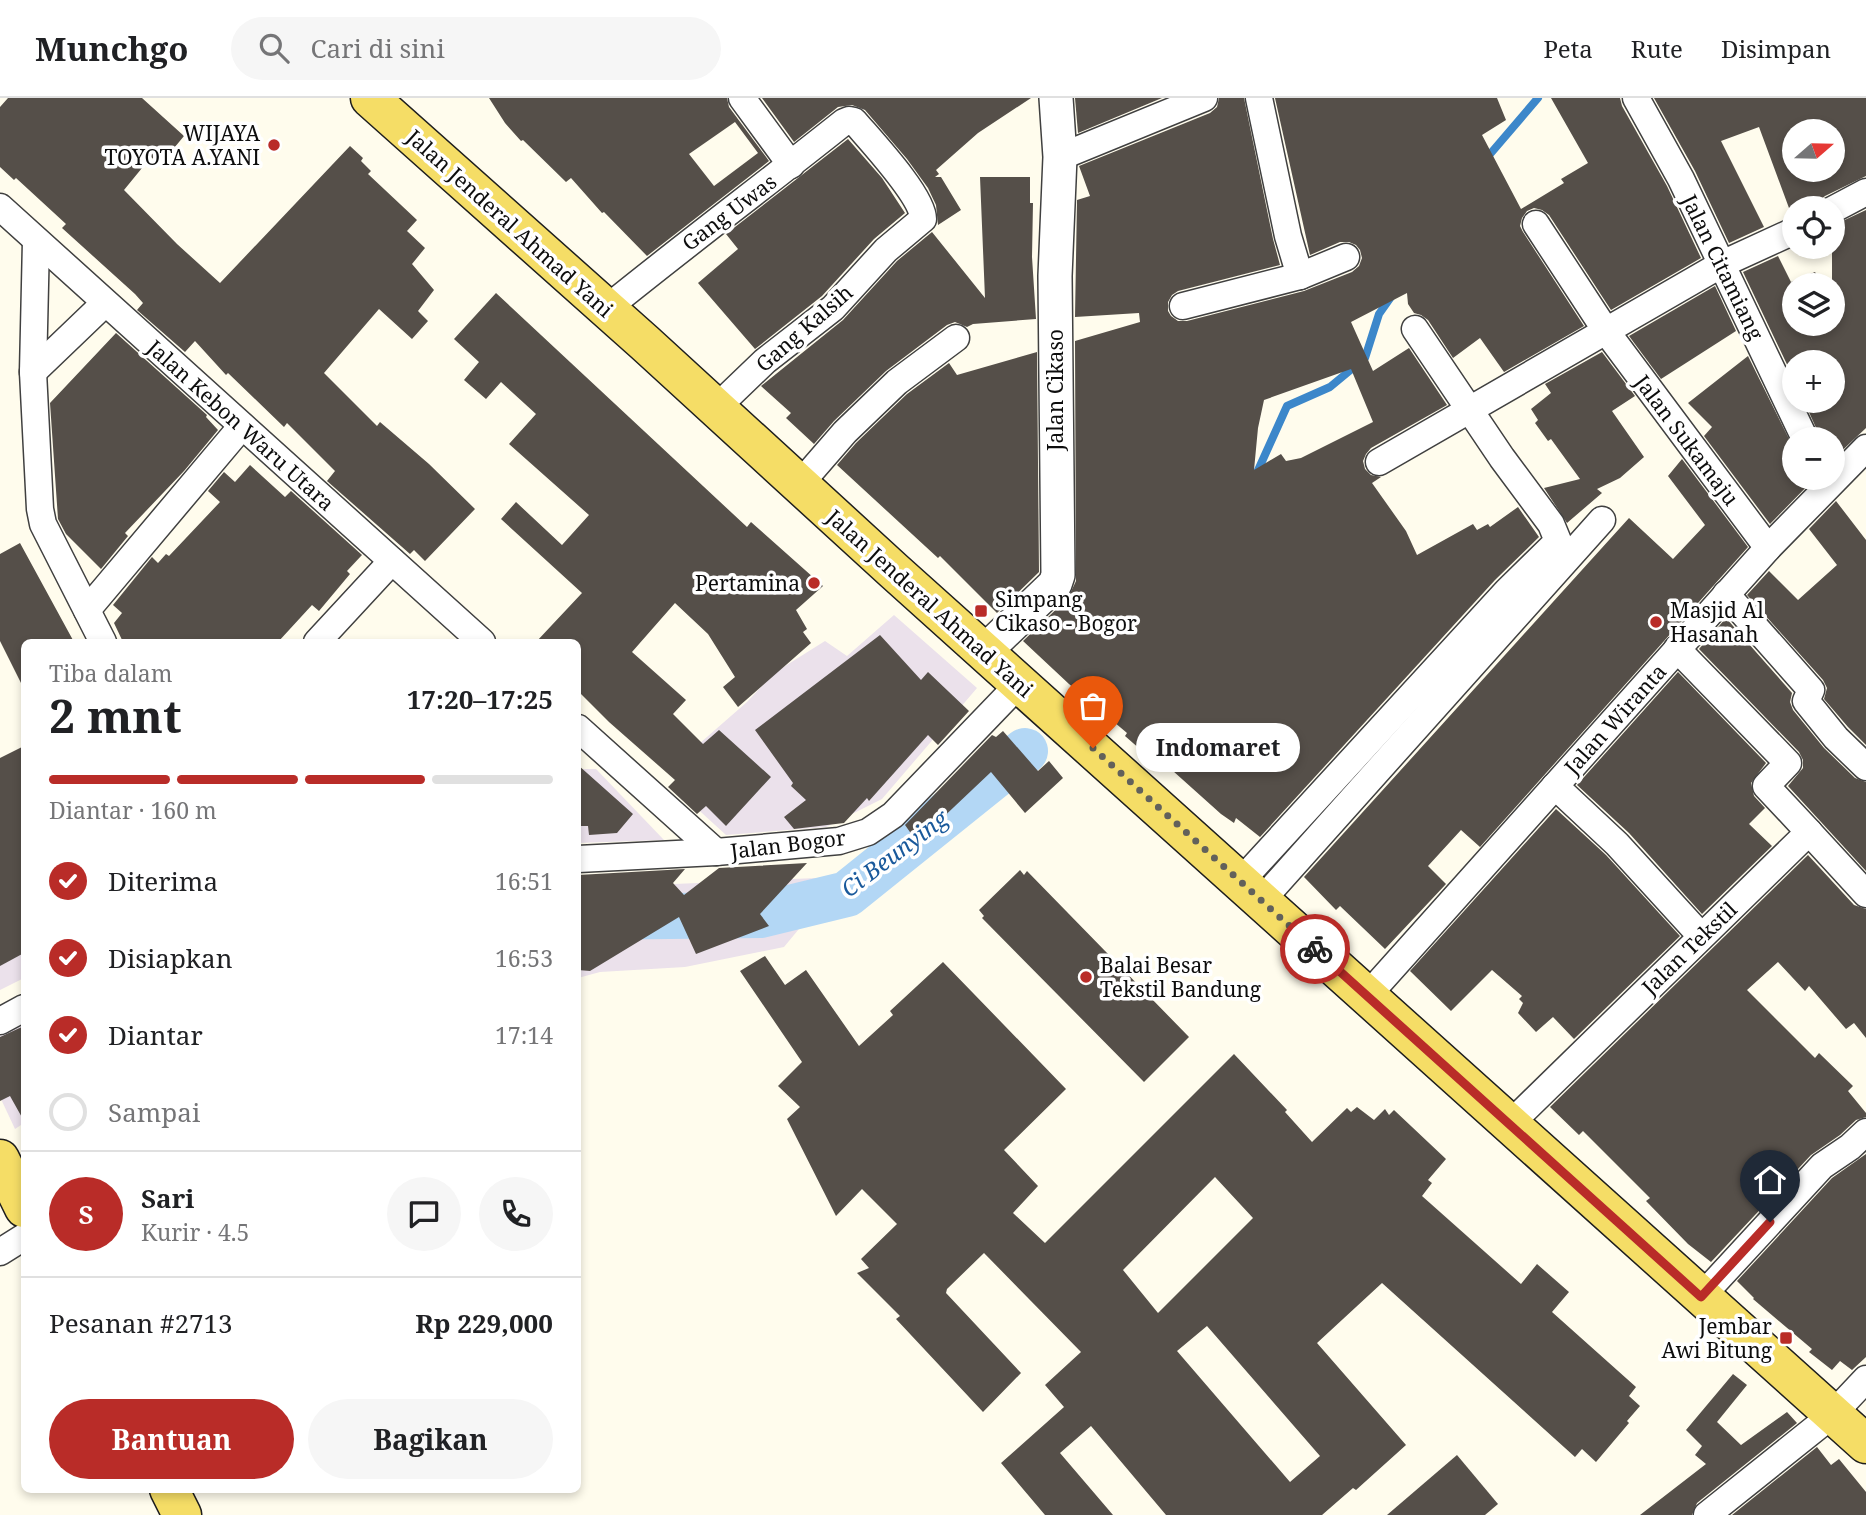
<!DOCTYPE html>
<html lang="id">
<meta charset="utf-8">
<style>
body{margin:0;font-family:"Noto Serif",serif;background:#f6f6f6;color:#202124;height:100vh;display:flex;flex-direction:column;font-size:26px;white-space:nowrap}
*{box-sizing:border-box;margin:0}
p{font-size:23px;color:#757577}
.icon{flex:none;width:38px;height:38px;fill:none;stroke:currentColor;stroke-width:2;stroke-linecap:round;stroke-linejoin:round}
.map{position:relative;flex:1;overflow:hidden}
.sheet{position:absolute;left:21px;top:541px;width:560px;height:854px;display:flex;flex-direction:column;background:#fff;border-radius:10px;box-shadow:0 4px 10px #0003}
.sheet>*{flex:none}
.needle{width:46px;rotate:70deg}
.controls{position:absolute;left:1782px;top:21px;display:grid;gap:14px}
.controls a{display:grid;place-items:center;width:63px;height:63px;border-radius:50%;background:#fff;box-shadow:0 4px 10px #0003;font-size:35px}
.pin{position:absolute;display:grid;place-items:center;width:60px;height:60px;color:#fff;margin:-72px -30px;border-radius:50% 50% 50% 0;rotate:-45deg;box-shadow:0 0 7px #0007}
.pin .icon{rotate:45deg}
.courier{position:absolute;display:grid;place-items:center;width:70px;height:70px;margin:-35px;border:5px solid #b92c28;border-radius:50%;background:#fff;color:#222;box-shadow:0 2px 9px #0007}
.bubble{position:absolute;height:49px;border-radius:24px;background:#fff;box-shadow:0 4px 10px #0003;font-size:23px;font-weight:700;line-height:49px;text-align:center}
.overview em{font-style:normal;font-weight:700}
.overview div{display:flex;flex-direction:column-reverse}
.overview{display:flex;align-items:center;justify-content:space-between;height:119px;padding:0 28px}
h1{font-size:46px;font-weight:700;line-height:52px}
.bar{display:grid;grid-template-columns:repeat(4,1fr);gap:10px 7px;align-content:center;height:84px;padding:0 28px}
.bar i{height:9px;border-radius:5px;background:#e0e0e0}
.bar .current{background:#b92c28}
.bar p{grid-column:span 4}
.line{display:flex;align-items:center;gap:18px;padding:0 28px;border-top:2px solid #e0e0e0}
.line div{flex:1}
.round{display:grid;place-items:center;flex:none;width:74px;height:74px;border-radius:37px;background:#f6f6f6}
ol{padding:0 28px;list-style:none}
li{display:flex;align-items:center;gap:21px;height:77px}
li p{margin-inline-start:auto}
li .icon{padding:7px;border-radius:50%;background:#b92c28;color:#fff;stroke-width:4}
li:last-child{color:#757577}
li i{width:38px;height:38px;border:4px solid #e0e0e0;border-radius:50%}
.cta{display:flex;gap:14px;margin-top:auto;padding:14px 28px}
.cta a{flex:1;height:80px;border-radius:42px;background:#b92c28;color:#fff;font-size:28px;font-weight:700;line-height:80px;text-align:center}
.cta a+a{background:#f6f6f6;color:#202124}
header{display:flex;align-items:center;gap:42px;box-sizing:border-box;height:98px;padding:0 35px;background:#fff;border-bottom:2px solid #e0e0e0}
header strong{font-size:33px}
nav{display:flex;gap:38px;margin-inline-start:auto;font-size:24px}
.search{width:490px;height:63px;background:#f6f6f6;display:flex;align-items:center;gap:18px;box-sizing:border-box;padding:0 24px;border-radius:38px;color:#757577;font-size:26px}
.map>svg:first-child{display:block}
.industrial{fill:#ebe1eb}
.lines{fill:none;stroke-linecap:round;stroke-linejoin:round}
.stream{stroke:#3c87ca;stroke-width:8}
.river{stroke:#b3d7f5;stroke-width:46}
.building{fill:#554f49;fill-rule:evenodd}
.minor-casing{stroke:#404040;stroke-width:29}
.tertiary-casing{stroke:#404040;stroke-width:36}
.primary-casing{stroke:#1e1e1e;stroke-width:41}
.minor{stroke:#fff;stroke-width:26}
.tertiary{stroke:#fff;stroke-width:33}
.primary{stroke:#f5dd66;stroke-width:38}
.done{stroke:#62615b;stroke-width:7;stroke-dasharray:0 12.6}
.route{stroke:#b92c28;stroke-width:9}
.poi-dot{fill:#b92c28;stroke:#fff;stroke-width:2.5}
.labels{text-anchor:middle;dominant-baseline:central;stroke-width:7;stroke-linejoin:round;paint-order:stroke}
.poi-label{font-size:21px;fill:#0d0d0d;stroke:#fff;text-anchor:end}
.street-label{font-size:21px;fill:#0d0d0d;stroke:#fff}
.water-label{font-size:23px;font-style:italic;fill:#19599b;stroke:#fff}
</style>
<header>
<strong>Munchgo</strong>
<div class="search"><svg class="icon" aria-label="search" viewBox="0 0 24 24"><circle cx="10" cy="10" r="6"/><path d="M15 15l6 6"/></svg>Cari di sini</div>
<nav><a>Peta</a><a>Rute</a><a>Disimpan</a></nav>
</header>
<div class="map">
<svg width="1866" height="1417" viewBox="0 0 1866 1417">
<rect width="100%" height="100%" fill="#fffced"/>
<g class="industrial">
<path d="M894 517 977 590 882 701 826 729 726 737 679 694 676 666 747 604 774 575 825 543 847 558Z"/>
<path d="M578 671H596L664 742 578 745Z"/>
<path d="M842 779 784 849 685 869 600 874 578 880V790Z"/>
<path d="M24 797V880L0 892V807Z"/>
<path d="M24 925V1025L15 1031 0 999V938Z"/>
</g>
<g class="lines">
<g class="stream">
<path d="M1485 62 1538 0"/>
<path d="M1255 379 1287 308 1330 289 1365 260 1379 216 1391 199"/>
</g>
<path class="river" d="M578 819 761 817 847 796 1025 653"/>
</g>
<g class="building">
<path d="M8 0H142L184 38 160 67 151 59 124 92 177 146 220 185 350 48 363 60 361 63 371 73 368 76 417 122 407 133 425 150 412 166 434 192 418 213 428 223 412 241 379 211 324 275 377 328 380 324 429 366 475 411 425 463 414 452 410 456 327 383 335 373 287 325 284 329 228 275 226 277 195 243 185 254 137 212 143 205 135 196 62 130 66 126 16 80 14 82 0 69V9Z"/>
<path d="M489 0H727L729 9 769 63 647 158 604 114 602 115 571 80 566 84 523 42 521 43 505 25ZM735 24 758 55 714 88 689 56Z"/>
<path d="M762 0H1031L978 35 936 72 939 76 935 79H941L961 112 938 127 936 107 928 90 907 61 865 12 852 7 838 9 794 44Z"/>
<path d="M1075 0H1162L1078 35Z"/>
<path d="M1219 0H1244L1273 141 1280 167 1178 193 1172 197 1168 204V213L1171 218 1178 223H1187L1304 193 1352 174 1359 168 1362 160 1360 152 1356 147 1349 144H1340L1310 157 1275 0H1497L1506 22 1482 37 1521 111 1564 85 1561 81 1588 65 1551 0H1620L1622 8 1667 88 1701 160 1611 212 1549 117 1542 112 1534 110 1527 113 1522 120 1520 128 1523 134 1584 228 1504 274 1480 240 1453 260 1428 222 1421 217 1414 215 1408 206 1407 195 1351 224 1373 273 1409 250 1447 307 1371 350 1366 356 1363 363 1365 371 1371 377 1381 379 1372 385 1406 433 1417 457 1473 426 1477 432 1488 426 1490 429 1518 409 1539 439 1495 482 1260 739 1236 720 1234 725 1221 716 1144 647 1141 652 1125 638 1127 635 1069 586 1023 543 1068 500 1076 483 1075 243 1140 224 1139 215 1075 219 1077 102 1090 98 1079 68 1210 15 1217 9ZM1351 271 1373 324 1301 360 1286 363 1281 356 1254 372 1258 330 1264 302Z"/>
<path d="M1654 0H1866V78L1825 98 1819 103 1817 110H1789L1759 29 1721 43 1764 129 1729 145 1695 73ZM1794 33H1832V72H1794Z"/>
<path d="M848 41 882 80 905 115 874 141 822 198 755 251 698 185 738 151 726 136Z"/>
<path d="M980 79H1030V105H1033L1032 159 1036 221 973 226 967 229 955 224 947 227 886 273 834 323 814 346 786 320 791 315 761 288 843 222 897 163 932 134 985 200Z"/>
<path d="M1866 112V330L1832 362V341H1821L1804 303H1832V264H1794V281L1743 174 1778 158 1791 184 1815 174 1823 187H1794V226H1832V128Z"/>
<path d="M1715 188 1736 233 1661 281 1629 238Z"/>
<path d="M496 195 747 429 751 424 823 488 796 512 807 531 803 534 811 545 738 609 723 589 735 579 708 536 675 505 632 554 686 602 673 616 703 646 719 632 771 679 726 728 706 708 697 716 668 689 675 682 609 624 578 593V544H536L582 495 501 421 516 404 562 447 589 417 509 346 536 316 501 284 486 301 464 282 479 264 454 241Z"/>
<path d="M116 235 207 317 206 319 218 332 184 373 125 435 128 438 101 471 66 436 58 421 50 305Z"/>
<path d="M1037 254 1039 474 997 515 940 458 938 460 837 367 856 345 907 296 949 265 957 277Z"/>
<path d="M1602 254 1635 298 1612 313 1644 359 1620 380 1597 391 1602 395 1567 425 1544 390 1580 381 1551 341 1548 343 1535 325 1538 322 1531 311 1551 295 1545 286Z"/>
<path d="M1748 258 1794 351V380H1815L1770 426 1704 338 1712 329 1688 305Z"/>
<path d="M1682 361 1748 449 1480 749 1461 732 1428 768 1446 786 1385 851 1340 808 1336 812 1304 779 1629 420 1673 461 1705 427 1668 378Z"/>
<path d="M250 367 285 399 291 393 362 457 347 473 350 476 319 513 312 507 278 544H123L114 525 122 515 113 507 152 459 158 465 166 456 169 458 220 404 208 393 224 374 235 384Z"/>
<path d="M1836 403 1866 442V647L1848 629 1824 601 1827 590 1823 582 1747 497 1769 473 1798 502 1837 467 1809 431Z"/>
<path d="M20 445 74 544H24V591L0 543V456Z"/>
<path d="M1726 520 1792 595 1790 604 1793 612 1824 650 1855 680 1866 684V773L1788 688 1803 670V662L1799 654 1699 551Z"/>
<path d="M880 537 921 582 928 574 969 613 938 647 928 637 869 703 867 700 844 725 794 731 784 719 806 702 791 688 793 685 755 632Z"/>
<path d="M1678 574 1766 665 1751 685 1754 698 1765 710 1749 726 1772 748 1702 816 1629 735 1577 687Z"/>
<path d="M1003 633 1038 673 1049 663 1063 680 1025 715 991 674 917 744 905 727 992 637 996 639Z"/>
<path d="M24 648V855L0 868V660Z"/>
<path d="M578 667 633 716 617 735 589 737 588 728H578Z"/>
<path d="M1556 711 1606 757 1680 838 1574 941 1553 919 1536 934 1518 915 1523 905 1519 901 1522 898 1492 872 1451 913 1410 873Z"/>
<path d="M1808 757 1854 807 1866 811V940L1854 925 1846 931 1809 888 1805 893 1778 864 1747 892 1815 960 1819 955 1853 988 1848 993 1866 1015V1019L1856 1022 1840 1037 1811 1057 1711 1164 1688 1146 1646 1103 1650 1100 1583 1033 1579 1037 1550 1009Z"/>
<path d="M807 765 760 816 769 828 696 856 679 819 590 873 578 872V777L685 771 673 785 684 797 719 770Z"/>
<path d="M1020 772 1024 777 1027 773 1189 939 1144 984 982 820 984 818 979 812Z"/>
<path d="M765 858 785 887 806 872 859 948 893 917 890 913 943 864 1066 991 1004 1052 1038 1088 1013 1115 1045 1145 1234 956 1287 1012 1285 1014 1312 1044 1347 1010 1351 1014 1357 1009 1374 1022 1385 1011 1389 1017 1394 1012 1446 1061 1428 1082 1432 1085 1422 1098 1521 1186 1537 1166 1569 1194 1552 1214 1636 1289 1629 1298 1640 1308 1627 1323 1629 1325 1596 1364 1582 1351 1575 1359 1382 1185 1317 1245 1406 1347 1356 1392 1353 1390 1322 1417H1166L1091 1328 1060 1355 1113 1417H1045L1001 1365 1064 1309 1045 1287 1081 1254 984 1155 947 1191 946 1195 1021 1275 983 1314 896 1221 900 1218 857 1175 869 1170 861 1161 897 1126 862 1091 836 1118 787 1021 800 1009 778 988 802 964 740 873ZM1215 1079 1253 1120 1158 1215 1123 1172ZM1207 1228 1320 1358 1290 1384 1177 1253Z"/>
<path d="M24 928V1023L10 998 0 1003V939Z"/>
<path d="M1866 1056V1259L1852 1272 1840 1263 1832 1272 1809 1254 1812 1251 1753 1201 1754 1200 1737 1183 1832 1080Z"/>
<path d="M1733 1276 1747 1287 1717 1324 1741 1347 1787 1314 1797 1325 1697 1405 1692 1417H1640L1706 1366 1695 1357 1702 1348 1686 1332Z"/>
<path d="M1817 1349 1831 1367 1839 1361 1866 1394V1417H1732Z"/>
<path d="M1457 1357 1498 1406 1485 1417H1387Z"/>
</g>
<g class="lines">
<g class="minor-casing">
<g id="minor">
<path d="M742 0 791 67"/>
<path d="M1259 0 1288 138 1300 178"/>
<path d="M1636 0 1681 81 1805 341"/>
<path d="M1060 59 1204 0"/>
<path d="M0 109 482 544"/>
<path d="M1832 112 1866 94"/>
<path d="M1536 126 1606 233 1768 450"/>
<path d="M36 143 33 274 40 411 43 426 103 544"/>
<path d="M1183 208 1300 178 1346 159"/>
<path d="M606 211C685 147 765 87 844 24L849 22 854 23C870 42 923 98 923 121L886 152 833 210 765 263 716 310"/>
<path d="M33 274 105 205"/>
<path d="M1379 364 1722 166 1794 133"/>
<path d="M799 387 845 334 897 284 956 240"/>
<path d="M1726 496 1811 592 1806 603 1836 640 1866 669"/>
<path d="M87 512 242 328"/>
<path d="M317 544 392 463"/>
<path d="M1677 551 1788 665 1766 688 1809 734"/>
<path d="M578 630 716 754"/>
<path d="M1555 688 1617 746 1701 838"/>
<path d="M578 761 716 754 839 743 868 734 893 717 1020 585"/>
<path d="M1240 784 1507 493 1558 443 1551 426 1502 360 1415 231"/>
<path d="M1261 803 1602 422"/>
<path d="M1368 897 1768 450 1866 350"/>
<path d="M0 923 24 910"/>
<path d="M1510 1026 1809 734 1866 796"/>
<path d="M0 1154 24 1139"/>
<path d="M1701 1199 1822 1068 1850 1049 1866 1034"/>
<path d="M1707 1417 1832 1317 1866 1281"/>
</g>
</g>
<g class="tertiary-casing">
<path id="tertiary" d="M984 554 1055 486 1058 477 1055 178 1060 59 1056 0"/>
</g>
<g class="primary-casing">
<g id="primary">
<path d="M370 0 645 245 894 473 1866 1346"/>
<path d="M0 1061 24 1110"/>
<path d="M169 1391 182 1417"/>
</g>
</g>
<use href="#minor" class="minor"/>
<use href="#tertiary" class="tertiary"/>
<use href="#primary" class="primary"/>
</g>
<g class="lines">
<path class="done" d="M1093 650 1315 851"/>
<path class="route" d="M1315 851 1701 1199 1770 1124"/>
</g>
<g class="poi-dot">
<circle cx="274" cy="47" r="7"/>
<circle cx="814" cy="485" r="7"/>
<rect x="974" y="506" width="14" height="14" rx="3.5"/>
<circle cx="1656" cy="524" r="7"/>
<circle cx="1086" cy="879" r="7"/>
<rect x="1779" y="1233" width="14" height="14" rx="3.5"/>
</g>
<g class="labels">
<g class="poi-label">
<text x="260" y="35">WIJAYA<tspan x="260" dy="24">TOYOTA A.YANI</tspan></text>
<text x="800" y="485">Pertamina</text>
<text x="995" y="501" text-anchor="start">Simpang<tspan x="995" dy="24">Cikaso - Bogor</tspan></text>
<text x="1670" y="512" text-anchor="start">Masjid Al<tspan x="1670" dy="24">Hasanah</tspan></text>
<text x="1100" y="867" text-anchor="start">Balai Besar<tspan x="1100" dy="24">Tekstil Bandung</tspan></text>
<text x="1772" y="1228">Jembar<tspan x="1772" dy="24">Awi Bitung</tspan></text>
</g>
<g class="street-label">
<text transform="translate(729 114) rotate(-37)">Gang Uwas</text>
<text transform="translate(510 125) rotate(42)">Jalan Jenderal Ahmad Yani</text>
<text transform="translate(1723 169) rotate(64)">Jalan Citamiang</text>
<text transform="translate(804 230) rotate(-41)">Gang Kalsih</text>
<text transform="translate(1055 292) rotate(-90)">Jalan Cikaso</text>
<text transform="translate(241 327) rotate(42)">Jalan Kebon Waru Utara</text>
<text transform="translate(1687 342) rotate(53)">Jalan Sukamaju</text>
<text transform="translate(930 505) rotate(42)">Jalan Jenderal Ahmad Yani</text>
<text transform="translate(1615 621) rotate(-48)">Jalan Wiranta</text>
<text transform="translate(788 746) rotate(-7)">Jalan Bogor</text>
<text transform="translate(1689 850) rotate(-44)">Jalan Tekstil</text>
</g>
<g class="water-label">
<text transform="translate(894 755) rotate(-37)">Ci Beunying</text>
</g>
</g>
</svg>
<div class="controls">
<a><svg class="needle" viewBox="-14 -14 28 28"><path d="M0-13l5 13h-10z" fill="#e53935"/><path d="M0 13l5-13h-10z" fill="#757577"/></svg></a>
<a><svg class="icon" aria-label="locate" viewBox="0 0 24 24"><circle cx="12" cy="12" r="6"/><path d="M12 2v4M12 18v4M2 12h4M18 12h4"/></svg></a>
<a><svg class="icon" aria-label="layers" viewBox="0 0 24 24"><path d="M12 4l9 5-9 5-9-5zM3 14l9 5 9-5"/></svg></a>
<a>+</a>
<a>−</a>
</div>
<div class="pin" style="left:1093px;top:650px;background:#ea580c"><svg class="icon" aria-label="bag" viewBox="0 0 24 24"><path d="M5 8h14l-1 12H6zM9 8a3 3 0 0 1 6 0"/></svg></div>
<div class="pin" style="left:1770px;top:1124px;background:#1f2937"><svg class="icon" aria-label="home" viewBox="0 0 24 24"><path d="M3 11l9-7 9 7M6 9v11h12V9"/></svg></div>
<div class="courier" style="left:1315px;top:851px"><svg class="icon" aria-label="bike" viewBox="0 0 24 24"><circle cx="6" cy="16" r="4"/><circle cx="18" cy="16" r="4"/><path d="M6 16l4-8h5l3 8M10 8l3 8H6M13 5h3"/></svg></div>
<div class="bubble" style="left:1136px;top:625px;width:164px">Indomaret</div>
<section class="sheet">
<div class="overview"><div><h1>2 mnt</h1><p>Tiba dalam</p></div><em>17:20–17:25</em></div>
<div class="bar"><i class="current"></i><i class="current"></i><i class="current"></i><i></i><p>Diantar · 160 m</p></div>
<ol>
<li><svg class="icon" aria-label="check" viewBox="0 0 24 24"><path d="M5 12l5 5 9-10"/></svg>Diterima<p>16:51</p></li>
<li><svg class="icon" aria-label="check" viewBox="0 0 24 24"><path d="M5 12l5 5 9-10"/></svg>Disiapkan<p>16:53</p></li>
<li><svg class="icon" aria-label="check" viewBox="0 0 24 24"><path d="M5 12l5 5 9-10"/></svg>Diantar<p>17:14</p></li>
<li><i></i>Sampai</li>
</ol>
<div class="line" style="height:126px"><b class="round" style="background:#b92c28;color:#fff">S</b><div><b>Sari</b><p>Kurir · 4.5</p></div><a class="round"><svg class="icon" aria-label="chat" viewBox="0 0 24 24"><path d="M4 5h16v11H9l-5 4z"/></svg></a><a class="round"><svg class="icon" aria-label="phone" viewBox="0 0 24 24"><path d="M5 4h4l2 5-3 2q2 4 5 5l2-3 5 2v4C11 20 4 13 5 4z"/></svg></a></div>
<div class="line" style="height:91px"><div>Pesanan #2713</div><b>Rp 229,000</b></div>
<div class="cta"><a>Bantuan</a><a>Bagikan</a></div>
</section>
</div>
